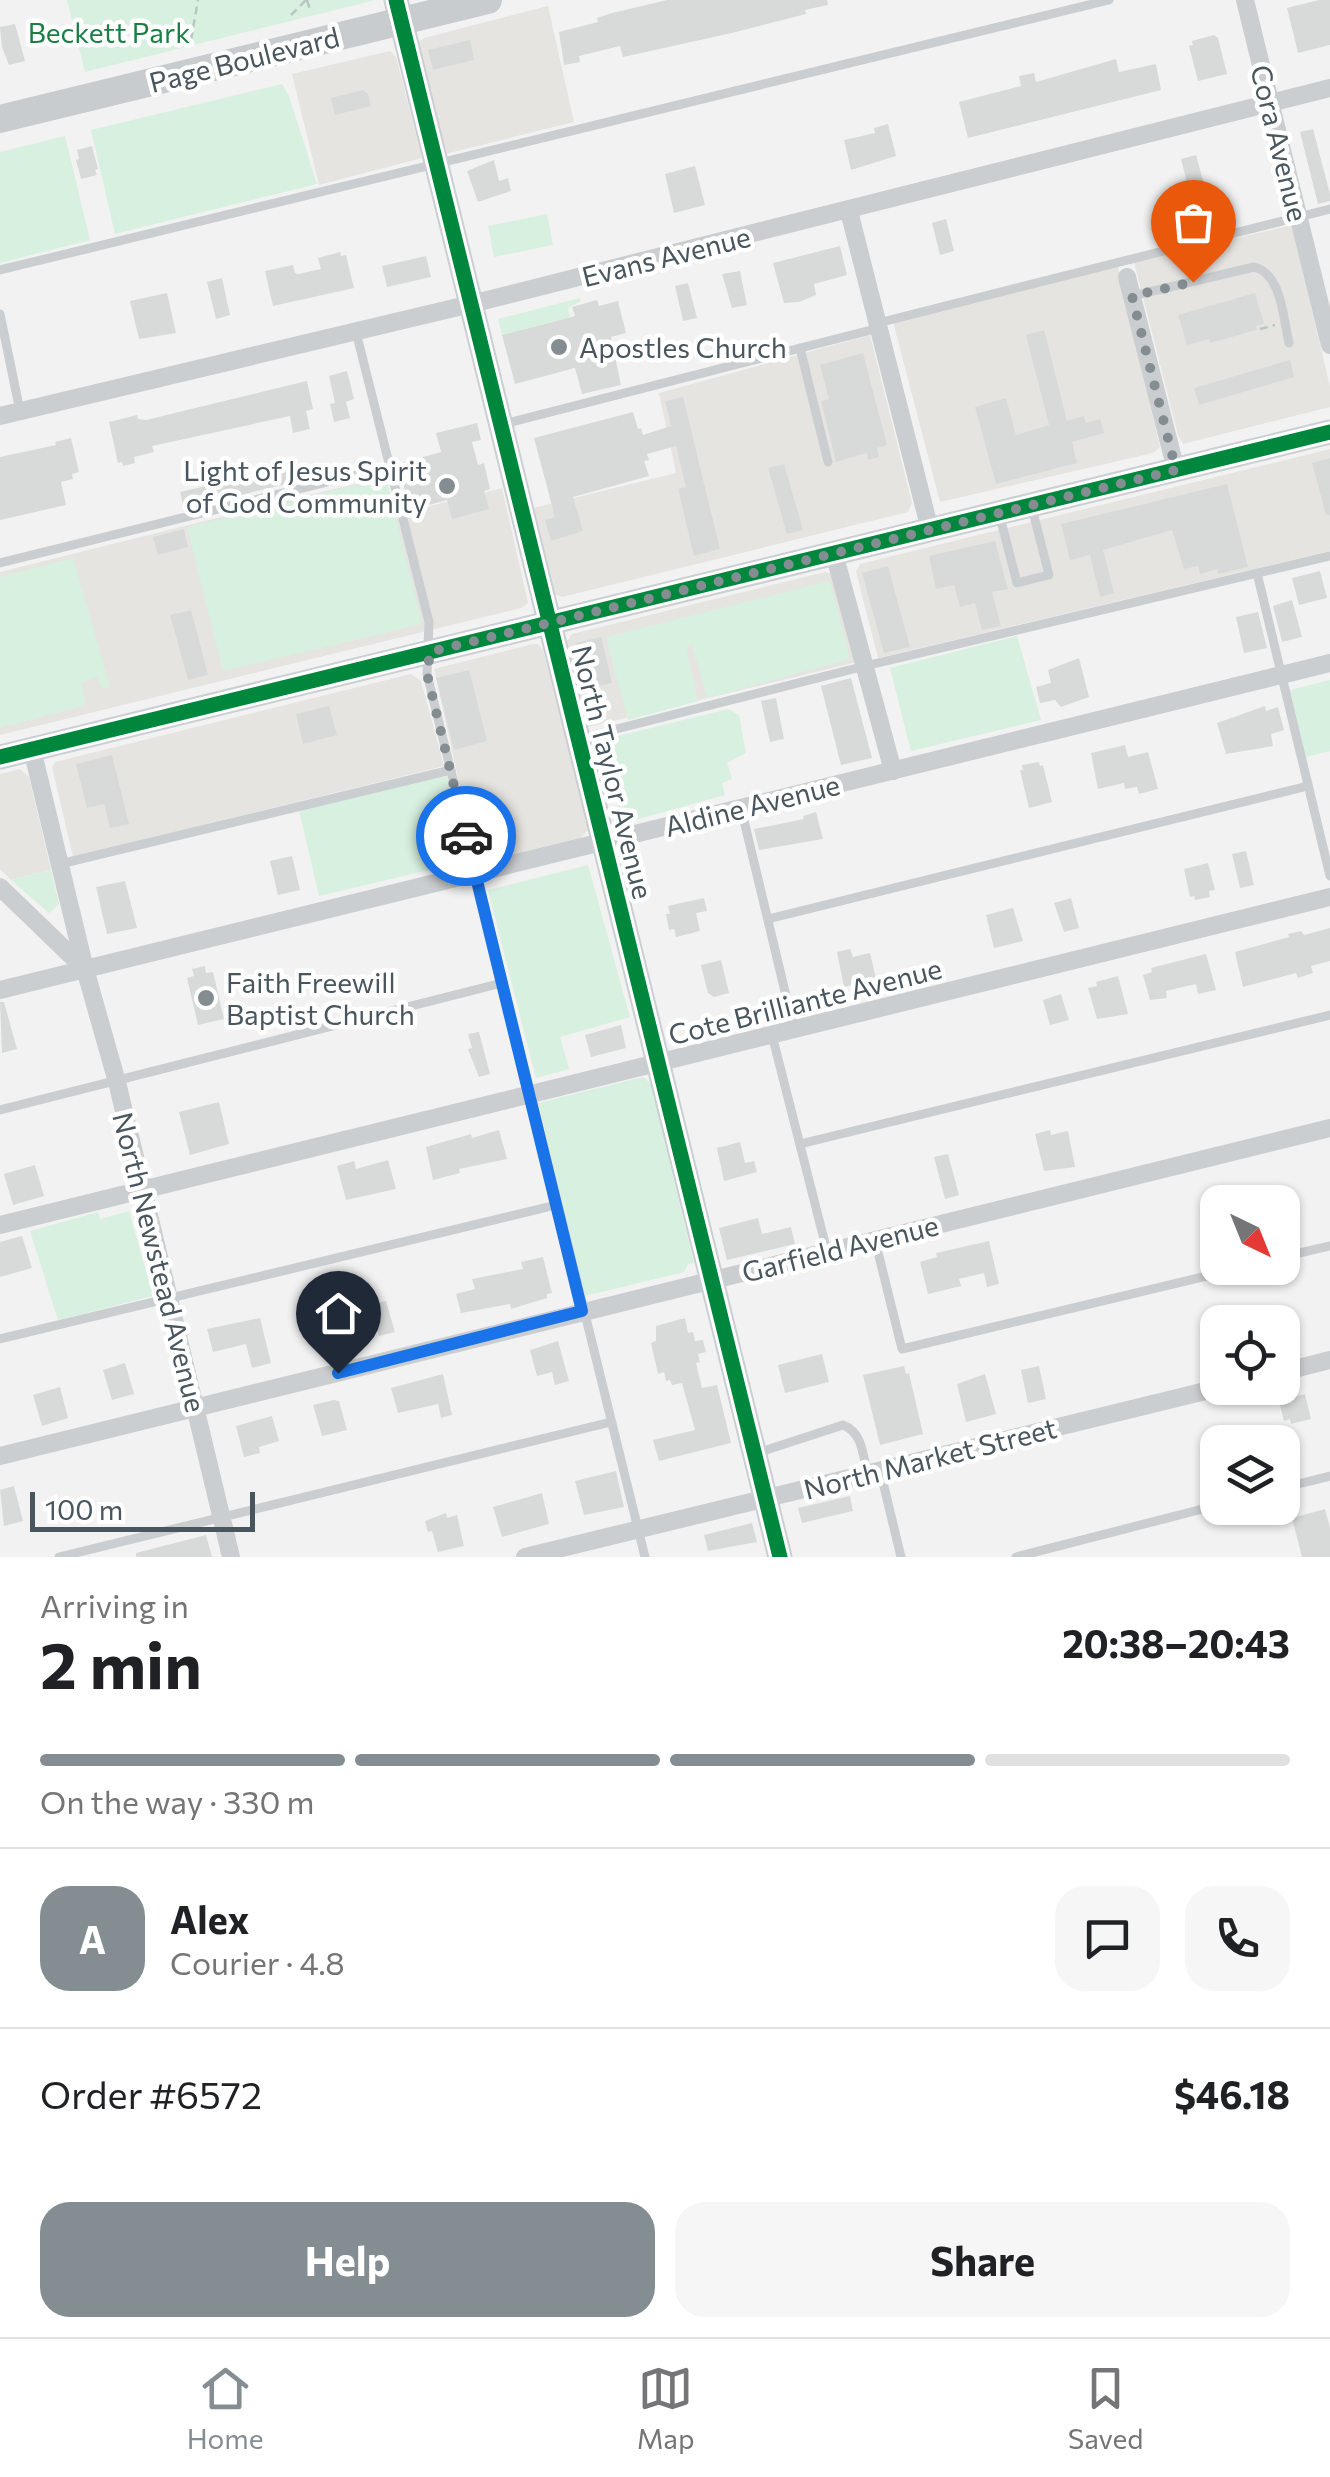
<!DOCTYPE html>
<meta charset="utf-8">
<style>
body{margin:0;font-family:Commissioner,sans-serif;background:#f6f6f6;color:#202124;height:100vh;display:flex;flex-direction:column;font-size:38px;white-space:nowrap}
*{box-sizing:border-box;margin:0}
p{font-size:32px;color:#757577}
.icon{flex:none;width:55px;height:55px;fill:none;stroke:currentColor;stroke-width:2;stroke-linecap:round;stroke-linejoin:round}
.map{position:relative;height:1557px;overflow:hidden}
.sheet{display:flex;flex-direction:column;background:#fff;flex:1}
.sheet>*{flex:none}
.needle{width:65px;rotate:137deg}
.controls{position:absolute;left:1200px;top:1185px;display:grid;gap:20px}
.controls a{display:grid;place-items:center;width:100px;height:100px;border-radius:20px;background:#fff;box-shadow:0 2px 8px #0004;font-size:50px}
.scale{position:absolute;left:30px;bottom:25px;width:225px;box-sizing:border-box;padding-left:10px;border:5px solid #49565e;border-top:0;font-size:28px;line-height:35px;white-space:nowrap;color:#49565e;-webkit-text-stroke:8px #fff;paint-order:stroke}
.pin{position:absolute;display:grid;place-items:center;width:85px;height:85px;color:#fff;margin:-102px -42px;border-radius:50% 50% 50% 0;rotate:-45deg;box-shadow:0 0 10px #0007}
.pin .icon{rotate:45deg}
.courier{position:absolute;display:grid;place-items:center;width:100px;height:100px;margin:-50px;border:8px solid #1a73e8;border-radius:50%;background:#fff;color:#222;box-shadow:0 2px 12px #0007}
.overview em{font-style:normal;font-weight:700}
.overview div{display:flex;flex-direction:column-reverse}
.overview{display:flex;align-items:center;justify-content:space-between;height:170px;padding:0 40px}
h1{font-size:65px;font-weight:700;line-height:75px}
.bar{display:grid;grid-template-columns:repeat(4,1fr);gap:15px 10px;align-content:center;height:120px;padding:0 40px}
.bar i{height:12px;border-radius:8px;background:#e0e0e0}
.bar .current{background:#848d92}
.bar p{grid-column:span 4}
.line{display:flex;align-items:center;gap:25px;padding:0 40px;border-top:2px solid #e0e0e0}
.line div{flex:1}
.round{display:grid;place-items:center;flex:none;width:105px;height:105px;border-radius:30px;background:#f6f6f6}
.action{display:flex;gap:20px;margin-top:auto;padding:20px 40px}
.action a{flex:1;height:115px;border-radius:30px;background:#848d92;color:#fff;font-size:40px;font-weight:700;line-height:115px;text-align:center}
.action a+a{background:#f6f6f6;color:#202124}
.tabs{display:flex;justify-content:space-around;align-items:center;height:140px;border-top:2px solid #e0e0e0;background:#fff;font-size:28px;color:#757577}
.tabs a{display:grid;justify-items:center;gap:5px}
.tabs .current{color:#848d92}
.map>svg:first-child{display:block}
.commercial{fill:#e6e4e0}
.green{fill:#d8f0df}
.building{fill:#d8dada}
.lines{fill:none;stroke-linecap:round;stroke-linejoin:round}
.path{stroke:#bac6c1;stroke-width:2.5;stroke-dasharray:8 5;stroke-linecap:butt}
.lane{stroke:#cbced0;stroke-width:9}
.street{stroke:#cbced0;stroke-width:18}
.secondary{stroke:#cccfd1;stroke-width:25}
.primary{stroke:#c8ccce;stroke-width:28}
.cycleway-casing{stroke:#fff;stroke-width:21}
.cycleway{stroke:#00873e;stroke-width:15}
.done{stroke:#848d92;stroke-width:10;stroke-dasharray:0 18}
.route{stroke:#1a73e8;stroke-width:12}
.poi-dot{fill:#848d92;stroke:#fff;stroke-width:4}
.labels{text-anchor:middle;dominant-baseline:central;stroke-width:9;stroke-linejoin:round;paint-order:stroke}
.park-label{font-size:28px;fill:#1b7f45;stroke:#fff}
.street-label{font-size:28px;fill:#49565e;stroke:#fff}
.poi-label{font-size:28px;fill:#49565e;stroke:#fff;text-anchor:start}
</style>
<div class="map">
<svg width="1330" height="1557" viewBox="0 0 1330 1557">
<rect width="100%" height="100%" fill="#f2f2f2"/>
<g class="commercial">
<path d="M548 6 574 122 445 154 419 42 424 38Z"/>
<path d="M390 51 396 57 422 158 319 185 292 74Z"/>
<path d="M1292 225 1330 387V407L1183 444 1178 435 1134 262Z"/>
<path d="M1118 266 1160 447 1153 453 940 502 893 322Z"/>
<path d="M870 335 912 503 908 512 562 597 555 594 533 508 676 473 659 393Z"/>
<path d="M1330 449V551L878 658 856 572 860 564Z"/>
<path d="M385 480 395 515 502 488 528 603 521 608 0 735V572L350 485Z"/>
<path d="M825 572 833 574 857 662 588 727 567 641 572 634Z"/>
<path d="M533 644H538L543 650 589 829 580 839 477 864 434 669Z"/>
<path d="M411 674 421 681 444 766 73 857 52 767 55 762Z"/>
<path d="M20 769 29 777 51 870 11 880 0 869V774Z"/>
</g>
<g class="green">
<path d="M67 0H375L85 72Z"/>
<path d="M282 84 289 96 317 184 115 234 91 130Z"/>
<path d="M65 136 90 240 0 263V152Z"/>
<path d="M547 214 553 245 494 257 488 226Z"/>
<path d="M580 298 581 301 568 308 570 317 502 335 498 319Z"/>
<path d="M387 482 422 624 223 671 187 527 352 486Z"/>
<path d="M73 558 110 686 102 689 98 677 81 683 86 705 0 728V577Z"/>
<path d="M830 581 850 659 707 698 692 644 686 647 698 701 628 720 606 637Z"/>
<path d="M1017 636 1041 720 911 751 890 668Z"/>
<path d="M1330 680V751L1306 757 1290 690Z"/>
<path d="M728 709 739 715 746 753 727 763 732 779 722 783 725 795 623 823 598 741Z"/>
<path d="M447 776 467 861 319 896 299 810Z"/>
<path d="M588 865 630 1017 560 1037 569 1069 536 1078 488 890Z"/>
<path d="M51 870 59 904 49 913 11 880Z"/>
<path d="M643 1077 651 1084 694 1263 688 1264 684 1272 585 1296 538 1103Z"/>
<path d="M129 1211 153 1296 58 1320 30 1231 98 1212 100 1219Z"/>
</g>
<g class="building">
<path d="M667 0H827L828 5 805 10 806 14 732 33 623 57 620 46 579 56 580 62 564 65 559 32 598 22 597 18 612 13Z"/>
<path d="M1319 0H1330V45L1298 53 1287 8Z"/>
<path d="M15 24 25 61 9 65 2 47 0 27Z"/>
<path d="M1214 35 1218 38 1227 74 1198 81 1189 46 1193 45 1192 41Z"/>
<path d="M470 40 474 60 433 70 428 50Z"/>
<path d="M1116 59 1119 72 1156 64 1161 90 968 138 959 102 1021 86 1019 76 1034 73 1036 82Z"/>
<path d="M363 90 368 94 371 106 335 115 331 98Z"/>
<path d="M888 124 896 156 851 170 844 140 875 133 874 128Z"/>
<path d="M1313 129 1330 194V201L1318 204 1300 132Z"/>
<path d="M92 146 98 169 95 170 97 175 81 179 76 160 79 159 77 150Z"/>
<path d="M1196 155 1207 195 1195 198 1194 193 1190 194 1181 159Z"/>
<path d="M494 160 499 181 508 178 511 191 478 202 467 171Z"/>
<path d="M695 166 705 205 674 213 665 174Z"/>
<path d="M946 219 954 251 940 255 932 223Z"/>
<path d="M840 246 847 275 814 284 816 295 799 302 784 303 773 263Z"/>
<path d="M340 252 341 256 346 255 354 288 273 306 265 271 293 265 295 273 298 274 321 269 318 258Z"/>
<path d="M426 256 431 277 387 287 382 266Z"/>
<path d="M740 271 747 305 732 308 722 274Z"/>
<path d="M222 278 230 315 216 319 207 282Z"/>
<path d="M688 283 697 318 683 321 675 286Z"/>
<path d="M167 293 176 333 139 339 130 301Z"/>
<path d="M1255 293 1264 324 1256 326 1257 330 1210 343 1209 339 1187 345 1178 315Z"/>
<path d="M597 300 599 306 618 301 626 333 611 337 621 385 582 394 575 368 515 384 502 335 575 316 572 307Z"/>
<path d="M1044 330 1067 421 1084 416 1086 423 1100 419 1104 433 1072 442 1077 463 996 484 975 407 1006 398 1016 435 1049 425 1026 335Z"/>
<path d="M863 353 887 445 877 448 879 457 868 460 867 453 836 462 821 401 829 399 820 365Z"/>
<path d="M1290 360 1294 377 1199 405 1194 388Z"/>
<path d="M347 371 354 399 346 402 350 418 334 422 330 404 335 403 329 376Z"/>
<path d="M307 381 313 409 306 411 310 429 293 433 290 416 152 446 154 452 134 457 135 463 123 466 122 462 118 463 109 422 137 415 138 419 146 420Z"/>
<path d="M683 397 720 549 694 556 678 489 686 487 676 446 647 454 649 460 644 461 649 476 573 497 583 531 551 541 545 520 555 517 534 438 633 412 638 429 641 428 643 435 671 426 665 401Z"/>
<path d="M477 423 481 440 472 442 478 465 484 463 490 489 484 491 489 509 452 519 447 500 410 510 398 464 441 452 436 433Z"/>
<path d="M71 438 79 472 72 474 73 479 61 482 66 505 0 520V457L56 445 55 442Z"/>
<path d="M1330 458V515H1326L1312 463Z"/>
<path d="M784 464 803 530 787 534 768 468Z"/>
<path d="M291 466 294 482 184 509 180 492Z"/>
<path d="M1227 484 1248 567 1218 574 1217 569 1200 574 1198 566 1184 569 1172 530 1103 550 1114 593 1100 597 1090 555 1070 560 1061 524Z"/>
<path d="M184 529 188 547 158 555 153 537Z"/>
<path d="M995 541 1008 589 992 592 1001 626 982 630 975 603 960 607 954 585 936 589 929 556Z"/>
<path d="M888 566 910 647 884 653 862 573Z"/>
<path d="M1320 571 1327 598 1299 605 1292 578Z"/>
<path d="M1292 600 1302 637 1282 642 1273 606Z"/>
<path d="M191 610 208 675 188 680 170 615Z"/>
<path d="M1258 612 1267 648 1244 653 1236 617Z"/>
<path d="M601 637 612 683 587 689 576 643Z"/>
<path d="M1079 658 1089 697 1061 707 1055 700 1040 703 1036 687 1051 683 1048 670Z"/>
<path d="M469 670 487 741 454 750 436 678Z"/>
<path d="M851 678 872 758 841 765 821 686Z"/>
<path d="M776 698 784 739 770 742 761 701Z"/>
<path d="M329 706 337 735 303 744 296 714Z"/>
<path d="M1265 706 1266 711 1278 707 1284 730 1271 734 1273 746 1226 754 1217 723Z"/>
<path d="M1125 745 1128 757 1148 752 1158 789 1139 794 1137 787 1125 789 1124 783 1098 789 1091 753Z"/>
<path d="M112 755 129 824 110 828 104 804 87 808 76 764Z"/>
<path d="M1039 762 1040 766 1043 765 1052 802 1029 808 1020 770H1023L1022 765Z"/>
<path d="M816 812 823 839 759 850 754 829 804 819 803 816Z"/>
<path d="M1246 851 1254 885 1240 888 1232 854Z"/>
<path d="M292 856 300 890 278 895 270 861Z"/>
<path d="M1208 863 1215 890 1209 891 1210 897 1195 900 1194 896 1190 897 1184 869Z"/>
<path d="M125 881 137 928 107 934 96 887Z"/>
<path d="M704 898 707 911 696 913 700 931 676 937 674 929 669 930 666 914H670L668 906Z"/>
<path d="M1071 898 1079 928 1064 932 1054 903Z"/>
<path d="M1013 908 1023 941 994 948 986 915Z"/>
<path d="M1330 928V961L1311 966 1313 973 1298 978 1296 973 1243 987 1235 952 1289 937 1288 934 1301 931 1304 935Z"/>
<path d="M850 949 853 957 870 953 876 979 844 987 837 952Z"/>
<path d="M1206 954 1216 990 1198 994 1196 984 1166 991 1167 998 1150 1000 1143 975 1152 972 1151 968Z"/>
<path d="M721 960 729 993 714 997 708 993 701 965Z"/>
<path d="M205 966 206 973 213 972 224 1019 198 1025 187 978 194 976 192 969Z"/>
<path d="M1118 976 1128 1014 1097 1019 1088 988 1097 986 1096 982Z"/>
<path d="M1061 994 1069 1020 1050 1025 1043 1000Z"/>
<path d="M0 1002H4L17 1049 2 1053Z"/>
<path d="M621 1025 626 1048 591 1057 585 1035Z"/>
<path d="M479 1032 490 1074 479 1077 468 1049 472 1048 468 1034Z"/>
<path d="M219 1102 229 1144 190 1155 179 1112Z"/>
<path d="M499 1130 507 1159 459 1169 460 1173 433 1180 426 1147 471 1134 472 1138Z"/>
<path d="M1050 1130 1051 1135 1068 1131 1075 1167 1044 1171 1035 1134Z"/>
<path d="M740 1142 745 1163 754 1161 757 1172 724 1181 717 1148Z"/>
<path d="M948 1154 959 1195 945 1199 934 1157Z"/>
<path d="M388 1160 396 1189 346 1200 337 1166 354 1161 356 1169Z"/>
<path d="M35 1165 44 1196 13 1205 4 1174Z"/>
<path d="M758 1218 762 1234 791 1227 795 1244 727 1260 719 1228Z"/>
<path d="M22 1236 32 1268 0 1277V1242Z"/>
<path d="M989 1241 999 1284 987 1287 984 1273 959 1279 961 1286 928 1294 920 1262 937 1257 936 1253Z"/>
<path d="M543 1257 552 1293 547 1294V1298L511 1309 510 1304 461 1313 456 1294 475 1289 472 1279 523 1269 521 1262Z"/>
<path d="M386 1301 395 1332 379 1336 371 1305Z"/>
<path d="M260 1318 271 1363 252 1368 246 1344 213 1352 207 1329Z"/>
<path d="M685 1318 688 1333 693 1332 695 1341 703 1340 706 1352 698 1354 700 1362 696 1363 702 1388 717 1385 731 1443 659 1461 653 1440 695 1430 682 1383 672 1385 670 1380 666 1381 664 1372 658 1374 651 1343 656 1341V1326Z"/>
<path d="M558 1341 569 1381 555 1385 552 1372 537 1376 530 1350Z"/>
<path d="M822 1354 829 1382 785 1393 778 1365Z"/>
<path d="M125 1363 134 1394 112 1400 103 1370Z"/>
<path d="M904 1366 906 1374 909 1373 923 1434 880 1445 863 1375Z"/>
<path d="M1039 1366 1046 1399 1028 1403 1021 1370Z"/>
<path d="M443 1374 452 1415 441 1418 438 1404 398 1413 391 1388Z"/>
<path d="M985 1374 996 1414 966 1422 957 1384Z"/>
<path d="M60 1387 68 1418 42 1426 33 1395Z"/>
<path d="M1305 1394 1311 1419 1291 1424 1290 1419 1284 1421 1279 1401Z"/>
<path d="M334 1400 339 1401 347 1430 322 1436 313 1405Z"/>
<path d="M272 1416 279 1441 259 1447 260 1453 244 1457 236 1426Z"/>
<path d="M616 1471 624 1507 584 1515 575 1481Z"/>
<path d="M14 1486 23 1521 4 1526 0 1490Z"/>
<path d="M542 1493 549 1524 502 1537 493 1507Z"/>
<path d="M850 1496 853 1511 802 1523 798 1508Z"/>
<path d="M1325 1509 1330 1528V1557H1302L1292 1518Z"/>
<path d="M446 1513 447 1518 457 1515 464 1546 438 1552 432 1531 428 1532 425 1521Z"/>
<path d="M752 1523 757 1542 708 1551 704 1535Z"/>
<path d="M206 1535 212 1557H136V1553Z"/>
</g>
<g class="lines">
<g class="path">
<path d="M307 0 310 10"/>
<path d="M291 15 306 0"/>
<path d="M191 40 198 0"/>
<path d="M1260 329 1275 325"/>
</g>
<g class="lane">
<path d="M0 270 1109 0"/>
<path d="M1132 296 1254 267C1282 274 1283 318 1289 343"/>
<path d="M0 314 20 411"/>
<path d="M878 323 1330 209"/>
<path d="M356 332 429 622 427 674 645 1557"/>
<path d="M800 348 828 462"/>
<path d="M504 424 879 328"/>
<path d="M1000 517 1017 583 1049 575 1032 508"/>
<path d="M0 563 388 467"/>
<path d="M1257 573 1330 876"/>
<path d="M581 738 865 666 1330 556"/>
<path d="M741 808 794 1029"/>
<path d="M60 864 451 770"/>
<path d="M768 919 1308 786"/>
<path d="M772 1035 827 1251"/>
<path d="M0 1110 502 983"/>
<path d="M800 1144 1330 1015"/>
<path d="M875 1240 902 1349 1240 1268"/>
<path d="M1282 1257 1330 1246"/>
<path d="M0 1339 556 1205"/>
<path d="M757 1453 843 1425C862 1432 863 1454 867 1473"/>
<path d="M880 1470 901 1557"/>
<path d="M1282 1488 1330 1476"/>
<path d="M59 1557 611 1422"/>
<path d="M1016 1557 1218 1505"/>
</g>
<g class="street">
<path d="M1245 0 1330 345"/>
<path d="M849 211 930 530"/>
<path d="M1127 277 1176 470"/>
<path d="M0 416 471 304 1330 88"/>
<path d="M834 553 893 771"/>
<path d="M32 749 85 969 117 1082 231 1557"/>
<path d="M0 887 85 969"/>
<path d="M0 990 1330 663"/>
<path d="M0 1225 1330 897"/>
<path d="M1282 1372 1330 1360"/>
<path d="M0 1456 1330 1128"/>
<path d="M525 1557 1218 1388"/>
</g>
<g class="secondary">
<path d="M396 0 780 1557"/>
<path d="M0 757 1330 432"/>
</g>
<path class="primary" d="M0 119 488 0"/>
<g class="cycleway-casing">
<g id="cycleway">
<path d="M396 0 780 1557"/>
<path d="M0 757 1330 432"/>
</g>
</g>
<use href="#cycleway" class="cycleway"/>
</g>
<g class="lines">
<path class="done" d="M466 836 427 674 430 652 1176 470 1132 296 1193 282"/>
<path class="route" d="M338 1373 582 1311 466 836"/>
</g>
<g class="poi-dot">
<circle cx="559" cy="347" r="10"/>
<circle cx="447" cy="486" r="10"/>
<circle cx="206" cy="998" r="10"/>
</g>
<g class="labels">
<g class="park-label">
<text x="109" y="32">Beckett Park</text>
</g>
<g class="street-label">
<text transform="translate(244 59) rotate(-14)">Page Boulevard</text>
<text transform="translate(1280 143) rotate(76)">Cora Avenue</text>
<text transform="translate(666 256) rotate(-14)">Evans Avenue</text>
<text transform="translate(613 772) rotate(76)">North Taylor Avenue</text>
<text transform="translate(752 805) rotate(-14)">Aldine Avenue</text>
<text transform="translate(805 1001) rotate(-14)">Cote Brilliante Avenue</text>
<text transform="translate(840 1248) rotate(-14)">Garfield Avenue</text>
<text transform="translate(160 1262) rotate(76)">North Newstead Avenue</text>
<text transform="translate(930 1458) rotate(-14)">North Market Street</text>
</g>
<g class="poi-label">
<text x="579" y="347">Apostles Church</text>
<text x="427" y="470" text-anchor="end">Light of Jesus Spirit<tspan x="427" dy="32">of God Community</tspan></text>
<text x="226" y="982">Faith Freewill<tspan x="226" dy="32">Baptist Church</tspan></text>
</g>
</g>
</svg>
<div class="controls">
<a><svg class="needle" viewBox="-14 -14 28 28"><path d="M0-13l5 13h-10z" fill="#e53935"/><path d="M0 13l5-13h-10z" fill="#757577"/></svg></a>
<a><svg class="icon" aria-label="locate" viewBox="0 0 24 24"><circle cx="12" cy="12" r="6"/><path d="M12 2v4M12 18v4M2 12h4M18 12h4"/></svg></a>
<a><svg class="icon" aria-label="layers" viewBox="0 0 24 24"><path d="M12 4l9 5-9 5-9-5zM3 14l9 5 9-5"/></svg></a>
</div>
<div class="scale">100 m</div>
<div class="pin" style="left:1193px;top:282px;background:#ea580c"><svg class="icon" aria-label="bag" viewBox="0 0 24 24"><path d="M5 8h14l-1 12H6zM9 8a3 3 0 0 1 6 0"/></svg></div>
<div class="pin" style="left:338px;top:1373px;background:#1f2937"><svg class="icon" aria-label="home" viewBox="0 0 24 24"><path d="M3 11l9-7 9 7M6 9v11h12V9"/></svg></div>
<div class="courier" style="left:466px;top:836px"><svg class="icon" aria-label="car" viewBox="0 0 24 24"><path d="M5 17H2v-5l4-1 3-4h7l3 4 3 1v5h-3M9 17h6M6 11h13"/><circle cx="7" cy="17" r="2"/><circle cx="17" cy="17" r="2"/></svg></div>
</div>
<section class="sheet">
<div class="overview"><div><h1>2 min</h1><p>Arriving in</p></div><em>20:38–20:43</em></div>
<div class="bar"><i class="current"></i><i class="current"></i><i class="current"></i><i></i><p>On the way · 330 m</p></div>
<div class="line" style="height:180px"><b class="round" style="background:#848d92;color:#fff">A</b><div><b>Alex</b><p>Courier · 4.8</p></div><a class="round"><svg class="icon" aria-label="chat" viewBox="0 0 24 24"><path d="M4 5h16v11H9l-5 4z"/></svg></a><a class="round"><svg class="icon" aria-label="phone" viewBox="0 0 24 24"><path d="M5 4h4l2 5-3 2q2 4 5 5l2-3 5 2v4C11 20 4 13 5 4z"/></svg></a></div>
<div class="line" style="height:130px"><div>Order #6572</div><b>$46.18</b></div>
<div class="action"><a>Help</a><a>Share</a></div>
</section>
<nav class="tabs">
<a class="current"><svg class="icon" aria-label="home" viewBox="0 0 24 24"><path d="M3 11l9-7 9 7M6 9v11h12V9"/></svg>Home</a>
<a><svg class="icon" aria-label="map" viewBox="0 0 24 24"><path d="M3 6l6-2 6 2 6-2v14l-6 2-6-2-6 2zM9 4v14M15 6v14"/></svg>Map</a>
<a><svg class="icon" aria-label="saved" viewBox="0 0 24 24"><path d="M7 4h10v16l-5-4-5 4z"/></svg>Saved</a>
</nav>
